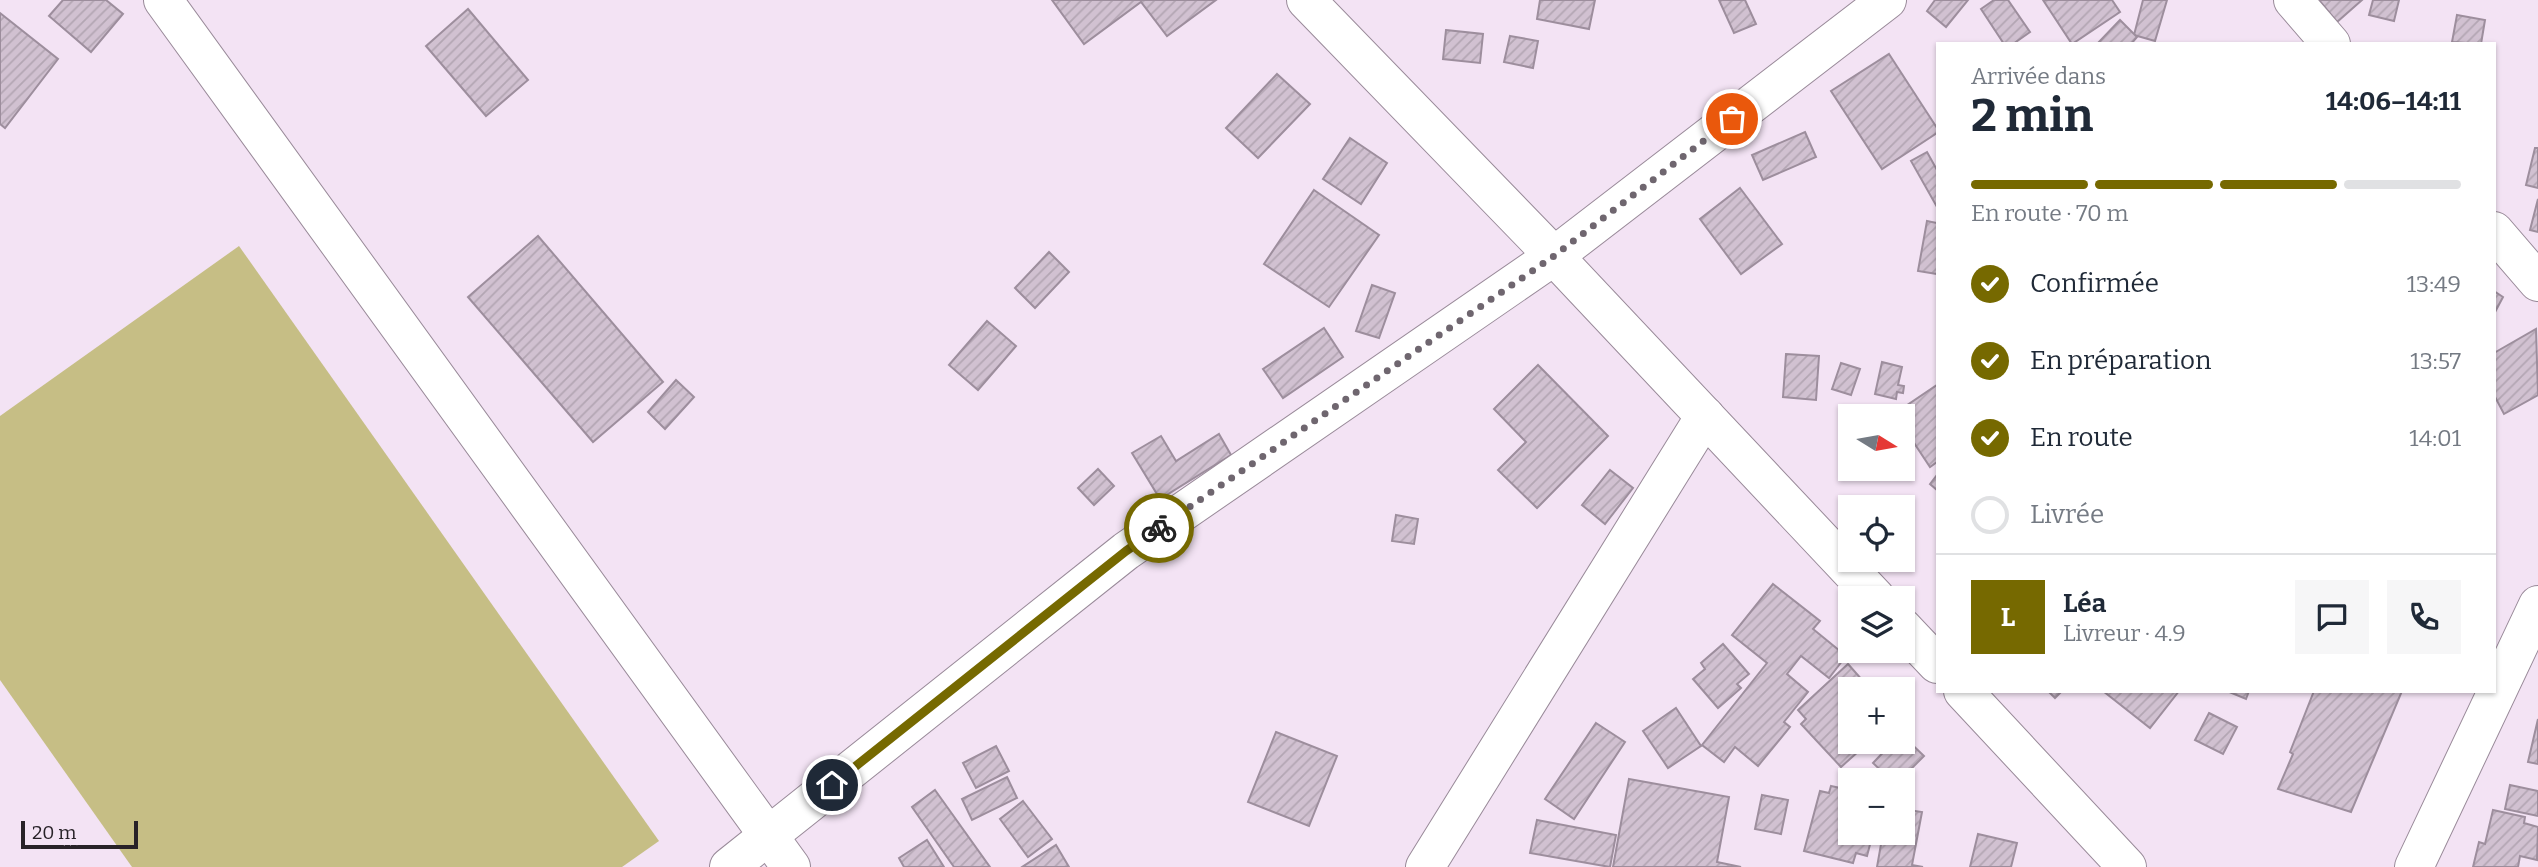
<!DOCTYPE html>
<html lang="fr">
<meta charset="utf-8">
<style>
body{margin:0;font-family:Bitter,serif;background:#f6f6f7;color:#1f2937;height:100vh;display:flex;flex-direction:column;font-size:26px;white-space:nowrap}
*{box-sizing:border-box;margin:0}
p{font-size:23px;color:#747a83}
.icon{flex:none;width:38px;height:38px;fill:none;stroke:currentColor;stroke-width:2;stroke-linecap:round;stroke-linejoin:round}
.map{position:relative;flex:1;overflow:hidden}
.details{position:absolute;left:1936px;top:42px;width:560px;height:651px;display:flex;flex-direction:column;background:#fff;border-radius:0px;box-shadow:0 2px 5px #0004}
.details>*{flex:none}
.needle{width:46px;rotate:101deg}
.controls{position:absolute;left:1838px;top:404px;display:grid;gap:14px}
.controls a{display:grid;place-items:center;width:77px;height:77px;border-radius:0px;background:#fff;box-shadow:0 2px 5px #0004;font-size:35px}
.scale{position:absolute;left:21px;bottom:18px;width:117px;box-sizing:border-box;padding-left:7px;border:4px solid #282228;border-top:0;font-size:19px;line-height:24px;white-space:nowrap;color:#282228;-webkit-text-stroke:5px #f3e3f4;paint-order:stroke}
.pin{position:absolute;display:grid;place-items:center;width:60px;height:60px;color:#fff;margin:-30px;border:4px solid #fff;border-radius:50%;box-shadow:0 2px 7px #0007}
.courier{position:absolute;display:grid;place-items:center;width:70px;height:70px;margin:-35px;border:5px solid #766900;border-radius:50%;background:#fff;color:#222;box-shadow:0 2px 9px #0007}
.overview em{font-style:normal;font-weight:700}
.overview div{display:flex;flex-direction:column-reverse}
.overview{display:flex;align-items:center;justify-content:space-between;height:119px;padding:0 35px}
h1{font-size:46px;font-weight:700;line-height:52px}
.bar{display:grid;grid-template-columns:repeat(4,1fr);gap:10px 7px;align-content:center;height:84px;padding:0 35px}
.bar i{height:9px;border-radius:5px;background:#e0e1e3}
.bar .on{background:#766900}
.bar p{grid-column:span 4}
.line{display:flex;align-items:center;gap:18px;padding:0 35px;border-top:2px solid #e0e1e3}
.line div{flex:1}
.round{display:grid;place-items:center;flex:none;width:74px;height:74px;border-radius:0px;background:#f6f6f7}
ol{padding:0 35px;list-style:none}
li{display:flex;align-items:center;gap:21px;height:77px}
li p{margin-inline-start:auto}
li .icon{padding:7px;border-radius:50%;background:#766900;color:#fff;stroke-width:4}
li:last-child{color:#747a83}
li i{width:38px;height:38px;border:4px solid #e0e1e3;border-radius:50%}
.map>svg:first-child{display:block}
.pitch{fill:#c6be85}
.building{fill:url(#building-hatch);stroke:#9d8e9d;stroke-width:2}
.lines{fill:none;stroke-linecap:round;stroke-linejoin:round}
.minor-casing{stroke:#998a99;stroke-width:40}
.secondary-casing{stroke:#998a99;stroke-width:40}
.minor{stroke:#fff;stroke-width:38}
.secondary{stroke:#fff;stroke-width:38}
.done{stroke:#6f666f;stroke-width:7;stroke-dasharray:0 12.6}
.route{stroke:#766900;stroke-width:9}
</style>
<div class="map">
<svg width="2538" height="867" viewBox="0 0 2538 867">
<defs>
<pattern id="building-hatch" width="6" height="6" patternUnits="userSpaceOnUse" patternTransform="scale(1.75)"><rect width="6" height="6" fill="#d1c1d1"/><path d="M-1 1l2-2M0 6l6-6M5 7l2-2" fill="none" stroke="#b3a6b3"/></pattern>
</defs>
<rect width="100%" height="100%" fill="#f3e3f4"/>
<path class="pitch" d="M239 246 659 841 622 867H132L0 680V416Z"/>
<g class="building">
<path d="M63 0H106L123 14 91 52 49 16Z"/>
<path d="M1052 0H1216L1167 36 1141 2 1084 44Z"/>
<path d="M1540 0H1595L1589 29 1537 19Z"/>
<path d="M1719 0H1745L1756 24 1734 33Z"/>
<path d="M1935 0H1968L1946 27 1927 11Z"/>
<path d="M1994 0H2008L2030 32 2013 44H2004L1981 9Z"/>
<path d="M2043 0H2112L2120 12 2072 44Z"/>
<path d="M2143 0H2167L2155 41 2134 35Z"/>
<path d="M2319 0H2362L2337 22Z"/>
<path d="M2373 0H2399L2394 21 2369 15Z"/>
<path d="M468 9 528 80 486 116 426 46Z"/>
<path d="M0 13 58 59 5 128 0 124Z"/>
<path d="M2457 15 2485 20 2481 44 2452 42Z"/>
<path d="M2120 20 2137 37 2131 44H2097Z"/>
<path d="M1446 30 1483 34 1480 63 1443 59Z"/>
<path d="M1510 36 1538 41 1533 68 1504 62Z"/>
<path d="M1889 54 1937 128V133L1882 169 1831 91Z"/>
<path d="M1277 74 1310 104 1258 158 1226 128Z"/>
<path d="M1805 132 1816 157 1763 180 1752 155Z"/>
<path d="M1350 138 1387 163 1361 204 1323 179Z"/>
<path d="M2535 148H2538V188L2526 185Z"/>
<path d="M1927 152 1937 170V207L1911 161Z"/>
<path d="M1740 188 1782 244 1741 274 1700 219Z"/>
<path d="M1314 190 1379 235 1329 307 1264 264Z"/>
<path d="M2538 199V232L2530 230Z"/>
<path d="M1927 221 1937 223V274L1918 271Z"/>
<path d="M538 236 663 382 593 442 468 297Z"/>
<path d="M1049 252 1069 272 1035 308 1015 288Z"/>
<path d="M1372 285 1395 293 1379 338 1356 331Z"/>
<path d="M2494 291 2503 297 2494 314Z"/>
<path d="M987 321 1016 346 978 390 949 365Z"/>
<path d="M1324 328 1343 357 1283 398 1263 369Z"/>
<path d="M2536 329 2538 395 2504 414 2494 395V353Z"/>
<path d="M1786 354 1819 356 1816 400 1783 397Z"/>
<path d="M1882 362 1902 367 1898 385 1904 386 1903 393 1897 392 1896 399 1875 394Z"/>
<path d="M1841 363 1860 369 1851 395 1832 389Z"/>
<path d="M1538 365 1608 436 1537 508 1498 470 1526 442 1494 409Z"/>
<path d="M676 380 694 397 665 429 648 412Z"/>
<path d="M1937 385V462L1930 467 1914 443 1902 451V416H1891Z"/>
<path d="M1219 434 1231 455 1160 499 1132 453 1161 436 1176 461Z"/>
<path d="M1098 469 1114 486 1094 505 1078 488Z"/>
<path d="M1610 470 1633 488 1605 524 1582 505Z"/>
<path d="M1937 475V490L1930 484Z"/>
<path d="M1396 515 1418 519 1414 544 1392 541Z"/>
<path d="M1773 584 1820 621 1813 629 1846 656 1829 678 1801 656 1787 674 1808 692 1784 722 1790 727 1758 766 1735 747 1724 762 1702 745 1767 663 1732 635Z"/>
<path d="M1723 644 1749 674 1737 684 1741 688 1718 708 1693 679 1705 669 1701 663Z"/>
<path d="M1848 664 1871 690H1850V742H1869L1841 767 1801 724 1806 719 1798 710Z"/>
<path d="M2048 691H2062L2055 698Z"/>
<path d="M2103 691H2179L2150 728Z"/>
<path d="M2227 691H2249L2246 699Z"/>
<path d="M2314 691H2402L2351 812 2278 789 2293 754 2290 752Z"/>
<path d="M1676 708 1701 746 1668 768 1643 731Z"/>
<path d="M2209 713 2237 727 2223 754 2195 740Z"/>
<path d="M2538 719V764L2528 762Z"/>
<path d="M1596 723 1625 742 1574 819 1545 799Z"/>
<path d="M1276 732 1337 756 1309 826 1248 802Z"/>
<path d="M1902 735 1924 756 1900 780H1891L1873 763 1893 742H1902Z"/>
<path d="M996 746 1009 771 976 788 963 763Z"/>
<path d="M1007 777 1017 798 972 820 962 799Z"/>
<path d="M1629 779 1729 797 1717 862 1741 867H1613Z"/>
<path d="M2510 785 2538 791V816L2505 809Z"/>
<path d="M1831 786 1850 790V833H1873L1867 856 1856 853 1853 863 1804 851 1820 791 1829 793Z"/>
<path d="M935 790 990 867H954L912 807Z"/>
<path d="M1762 795 1788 800 1781 834 1755 829Z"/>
<path d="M1023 801 1052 839 1028 857 1000 819Z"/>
<path d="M1902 809 1922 812 1912 865 1923 867H1877L1883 833H1902Z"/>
<path d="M2493 810 2525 817 2524 823 2538 827 2537 860 2520 856 2518 867H2473L2479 842 2485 844Z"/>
<path d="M1537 820 1616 835 1610 867 1530 853Z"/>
<path d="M1978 834 2017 843 2011 867H1970Z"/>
<path d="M927 840 944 867H904L899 858Z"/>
<path d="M1056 845 1069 867H1022Z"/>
</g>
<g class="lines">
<g class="minor-casing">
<g id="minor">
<path d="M163 0 791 867"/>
<path d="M2293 0 2331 44"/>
<path d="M2494 231 2538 282"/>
<path d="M729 867 1126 551 1554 256 1887 0"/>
<path d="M1425 867 1705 416"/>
<path d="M2414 867 2538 605"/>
</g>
</g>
<g class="secondary-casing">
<g id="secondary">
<path d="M1306 0 1554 256 1876 598"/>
<path d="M1902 627 1937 664"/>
<path d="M1963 691 2127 867"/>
</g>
</g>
<use href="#minor" class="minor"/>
<use href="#secondary" class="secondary"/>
</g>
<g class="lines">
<path class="done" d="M1159 528 1554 256 1732 119"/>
<path class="route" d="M832 785 1126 551 1159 528"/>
</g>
</svg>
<div class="controls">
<a><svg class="needle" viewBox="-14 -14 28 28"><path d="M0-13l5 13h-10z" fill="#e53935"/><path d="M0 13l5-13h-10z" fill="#747a83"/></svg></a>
<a><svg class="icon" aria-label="locate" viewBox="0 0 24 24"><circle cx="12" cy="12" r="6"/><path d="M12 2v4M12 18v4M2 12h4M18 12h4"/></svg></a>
<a><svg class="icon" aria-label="layers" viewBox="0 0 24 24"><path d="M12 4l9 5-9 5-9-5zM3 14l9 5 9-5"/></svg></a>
<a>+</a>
<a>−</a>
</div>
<div class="scale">20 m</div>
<div class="pin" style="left:1732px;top:119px;background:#ea580c"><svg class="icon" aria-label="bag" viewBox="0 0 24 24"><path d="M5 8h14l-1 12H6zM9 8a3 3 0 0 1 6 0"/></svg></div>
<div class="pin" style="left:832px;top:785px;background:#1f2937"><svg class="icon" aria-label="home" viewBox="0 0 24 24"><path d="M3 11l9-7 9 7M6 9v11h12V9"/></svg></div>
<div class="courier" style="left:1159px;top:528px"><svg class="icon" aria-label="bike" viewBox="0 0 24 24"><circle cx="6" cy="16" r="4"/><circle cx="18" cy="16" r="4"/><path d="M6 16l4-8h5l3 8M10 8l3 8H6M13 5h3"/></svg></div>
<section class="details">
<div class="overview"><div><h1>2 min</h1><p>Arrivée dans</p></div><em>14:06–14:11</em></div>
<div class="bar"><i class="on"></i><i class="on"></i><i class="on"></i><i></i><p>En route · 70 m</p></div>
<ol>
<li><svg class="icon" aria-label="check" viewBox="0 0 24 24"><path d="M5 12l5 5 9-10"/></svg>Confirmée<p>13:49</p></li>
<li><svg class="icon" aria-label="check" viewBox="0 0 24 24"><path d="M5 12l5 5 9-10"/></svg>En préparation<p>13:57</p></li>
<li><svg class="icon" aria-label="check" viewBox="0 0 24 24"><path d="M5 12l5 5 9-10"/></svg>En route<p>14:01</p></li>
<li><i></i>Livrée</li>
</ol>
<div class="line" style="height:126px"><b class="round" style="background:#766900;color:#fff">L</b><div><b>Léa</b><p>Livreur · 4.9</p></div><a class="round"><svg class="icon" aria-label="chat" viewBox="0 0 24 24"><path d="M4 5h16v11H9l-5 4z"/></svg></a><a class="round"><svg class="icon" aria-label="phone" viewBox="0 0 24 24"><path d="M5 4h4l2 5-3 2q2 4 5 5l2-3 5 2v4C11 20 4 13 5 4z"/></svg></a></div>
</section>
</div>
